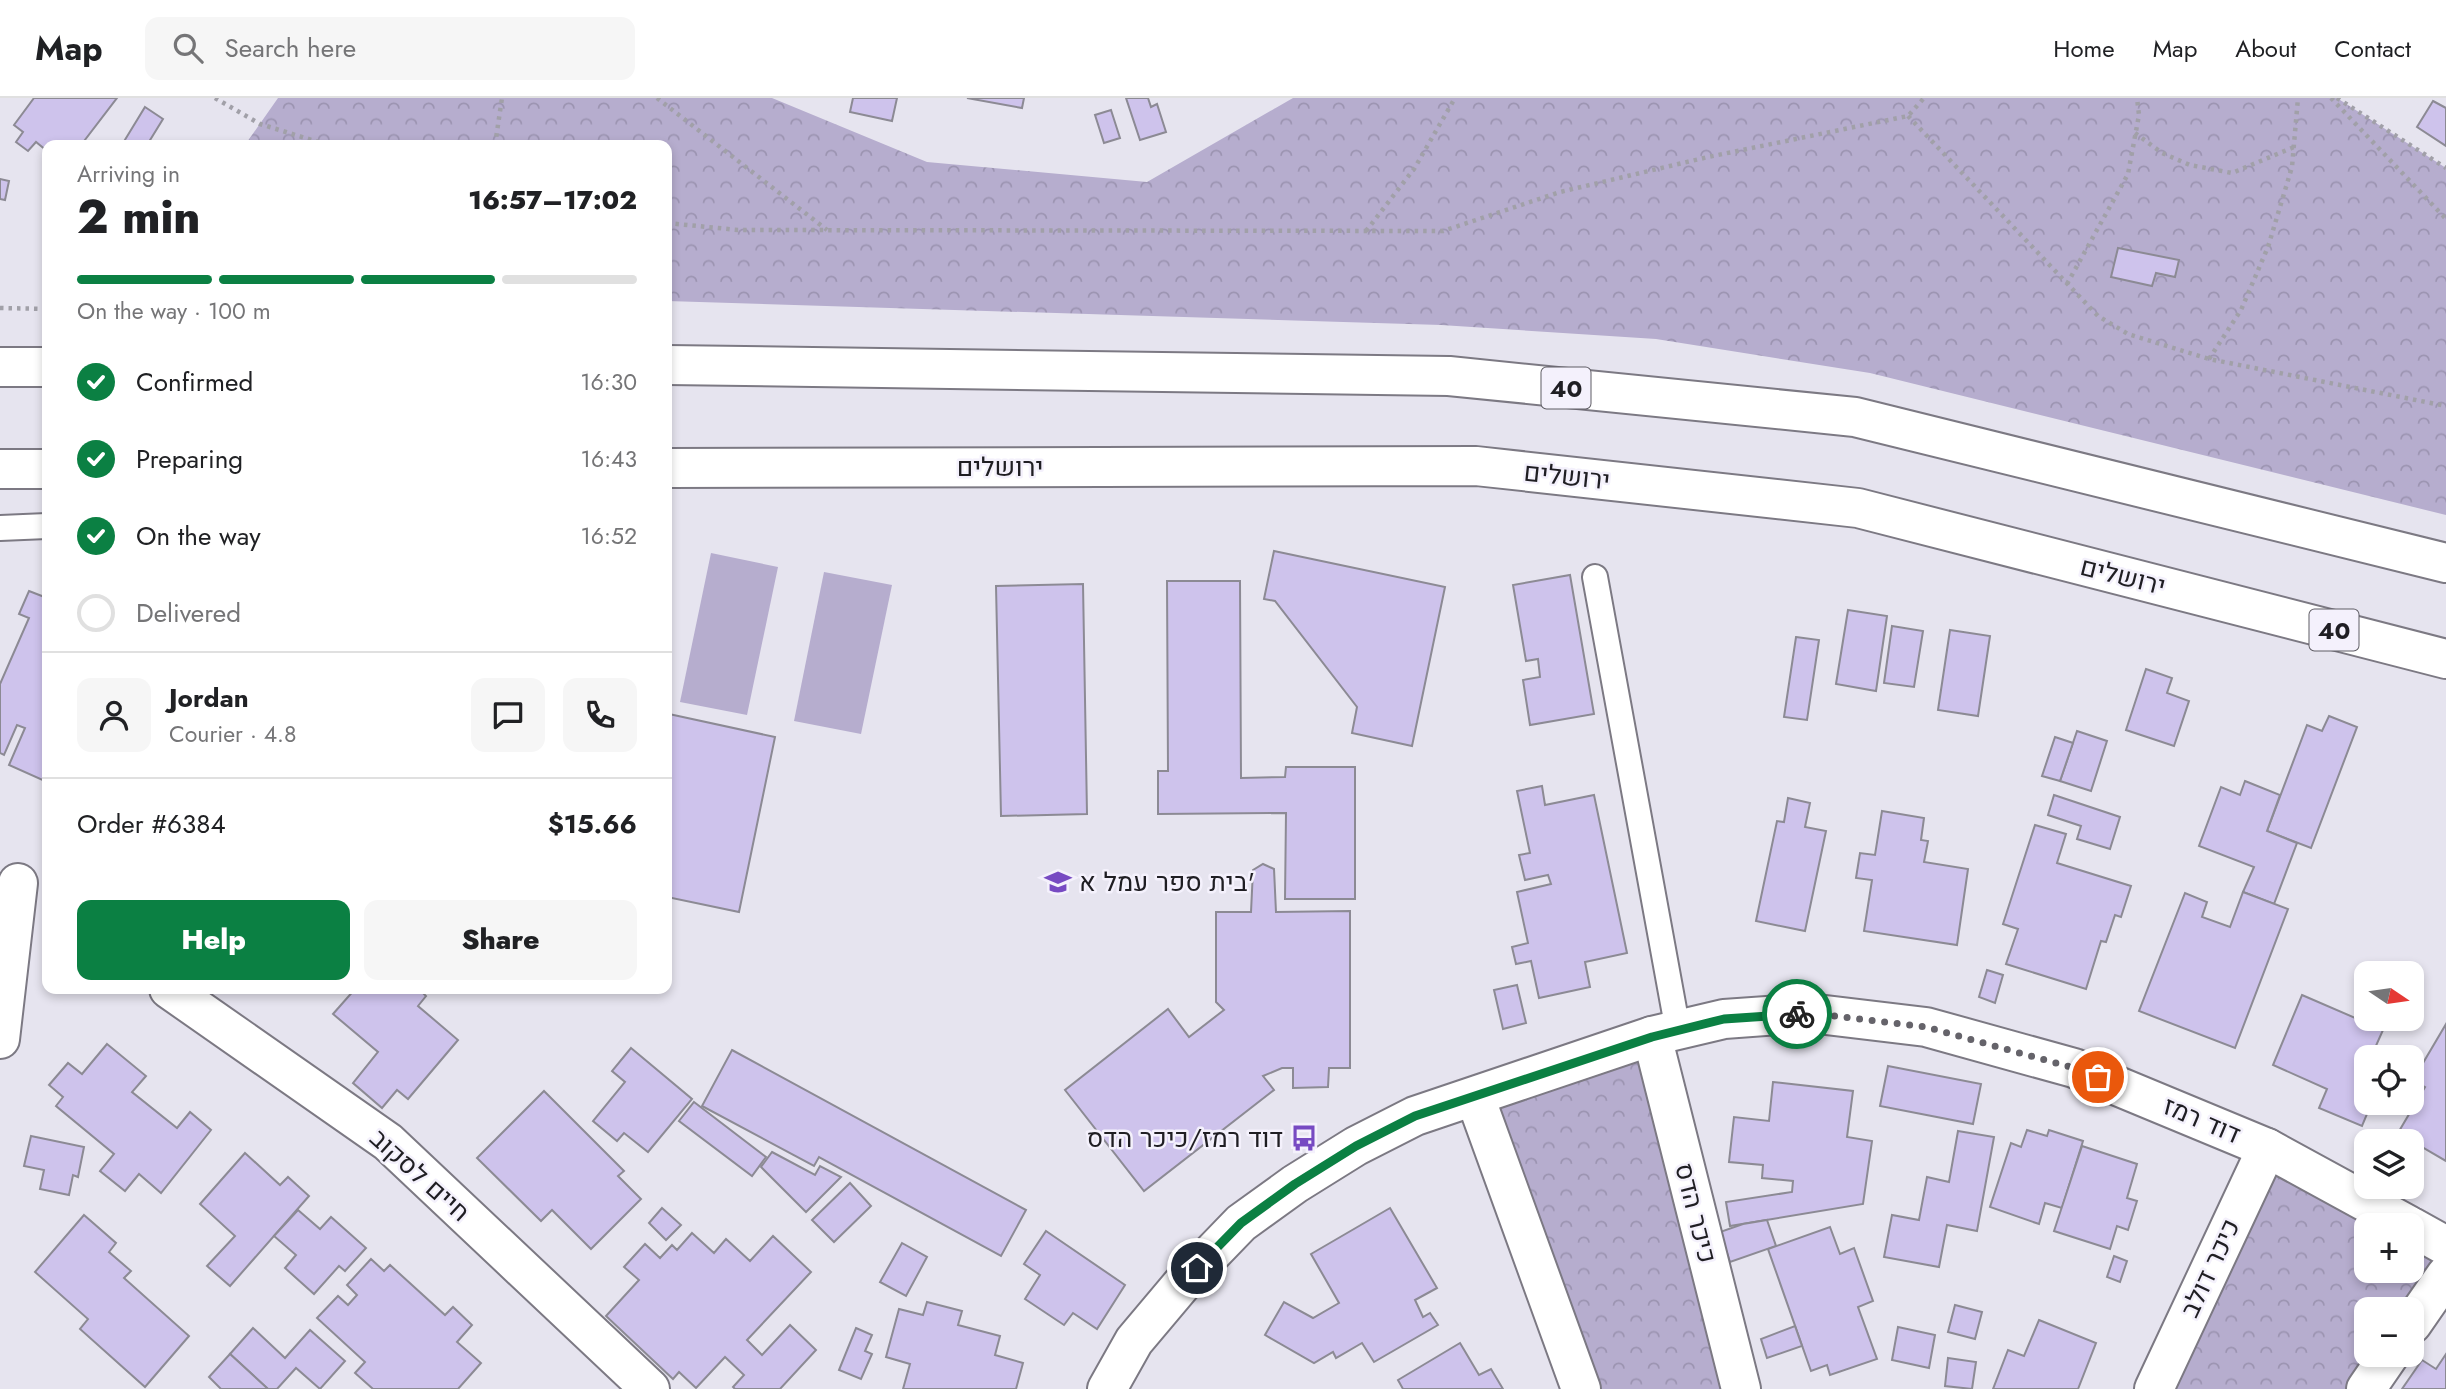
<!DOCTYPE html>
<meta charset="utf-8">
<style>
body{margin:0;font-family:Jost,Heebo,sans-serif;background:#f6f6f6;color:#202124;height:100vh;display:flex;flex-direction:column;font-size:26px;white-space:nowrap}
*{box-sizing:border-box;margin:0}
p{font-size:23px;color:#757577}
.icon{flex:none;width:38px;height:38px;fill:none;stroke:currentColor;stroke-width:2;stroke-linecap:round;stroke-linejoin:round}
.map{position:relative;flex:1;overflow:hidden}
.details{position:absolute;left:42px;top:42px;width:630px;height:854px;display:flex;flex-direction:column;background:#fff;border-radius:14px;box-shadow:0 4px 10px #0003}
.details>*{flex:none}
.needle{width:46px;rotate:103deg}
.buttons{position:absolute;left:2354px;top:863px;display:grid;gap:14px}
.buttons a{display:grid;place-items:center;width:70px;height:70px;border-radius:14px;background:#fff;box-shadow:0 4px 10px #0003;font-size:35px}
.pin{position:absolute;display:grid;place-items:center;width:60px;height:60px;color:#fff;margin:-30px;border:4px solid #fff;border-radius:50%;box-shadow:0 2px 7px #0007}
.courier{position:absolute;display:grid;place-items:center;width:70px;height:70px;margin:-35px;border:5px solid #0b8043;border-radius:50%;background:#fff;color:#222;box-shadow:0 2px 9px #0007}
.overview em{font-style:normal;font-weight:800}
.overview div{display:flex;flex-direction:column-reverse}
.overview{display:flex;align-items:center;justify-content:space-between;height:119px;padding:0 35px}
h1{font-size:46px;font-weight:800;line-height:52px}
.bar{display:grid;grid-template-columns:repeat(4,1fr);gap:10px 7px;align-content:center;height:84px;padding:0 35px}
.bar i{height:9px;border-radius:5px;background:#e0e0e0}
.bar .active{background:#0b8043}
.bar p{grid-column:span 4}
.line{display:flex;align-items:center;gap:18px;padding:0 35px;border-top:2px solid #e0e0e0}
.line div{flex:1}
.round{display:grid;place-items:center;flex:none;width:74px;height:74px;border-radius:14px;background:#f6f6f6}
ol{padding:0 35px;list-style:none}
li{display:flex;align-items:center;gap:21px;height:77px}
li p{margin-inline-start:auto}
li .icon{padding:7px;border-radius:50%;background:#0b8043;color:#fff;stroke-width:4}
li:last-child{color:#757577}
li i{width:38px;height:38px;border:4px solid #e0e0e0;border-radius:50%}
.button{display:flex;gap:14px;margin-top:auto;padding:14px 35px}
.button a{flex:1;height:80px;border-radius:14px;background:#0b8043;color:#fff;font-size:28px;font-weight:800;line-height:80px;text-align:center}
.button a+a{background:#f6f6f6;color:#202124}
header{display:flex;align-items:center;gap:42px;box-sizing:border-box;height:98px;padding:0 35px;background:#fff;border-bottom:2px solid #e0e0e0}
header strong{font-size:33px}
nav{display:flex;gap:38px;margin-inline-start:auto;font-size:24px}
.search{width:490px;height:63px;background:#f6f6f6;display:flex;align-items:center;gap:18px;box-sizing:border-box;padding:0 24px;border-radius:14px;color:#757577;font-size:26px}
.map>svg:first-child{display:block}
.park{fill:url(#park-crowns)}
.pitch{fill:#b6adce}
.building{fill:#cec3ec;stroke:#8c8a94;stroke-width:2}
.lines{fill:none;stroke-linecap:round;stroke-linejoin:round}
.lane-casing{stroke:#7c7983;stroke-width:28}
.street-casing{stroke:#7c7983;stroke-width:42}
.highway-casing{stroke:#7c7983;stroke-width:42}
.path{stroke:#a1a0a8;stroke-width:4.5;stroke-dasharray:3.5 5;stroke-linecap:butt}
.lane{stroke:#fff;stroke-width:24}
.street{stroke:#fff;stroke-width:38}
.highway{stroke:#fff;stroke-width:38}
.done{stroke:#65636a;stroke-width:7;stroke-dasharray:0 12.6}
.route{stroke:#0b8043;stroke-width:9}
.labels{text-anchor:middle;dominant-baseline:central;stroke-width:5;stroke-linejoin:round;paint-order:stroke}
.shield{fill:#f4f1fc;stroke:#5f5d64;stroke-width:2}
.shield-label{font-size:24px;font-weight:bold;fill:#1f1e23}
.street-label{font-size:26px;fill:#1f1e23;stroke:#f4f1fc}
.poi-label{font-size:26px;fill:#1f1e23;stroke:#f4f1fc;text-anchor:start}
</style>
<header>
<strong>Map</strong>
<div class="search"><svg class="icon" aria-label="search" viewBox="0 0 24 24"><circle cx="10" cy="10" r="6"/><path d="M15 15l6 6"/></svg>Search here</div>
<nav><a>Home</a><a>Map</a><a>About</a><a>Contact</a></nav>
</header>
<div class="map">
<svg width="2446" height="1291" viewBox="0 0 2446 1291">
<defs>
<pattern id="park-crowns" width="20" height="18" patternUnits="userSpaceOnUse" patternTransform="scale(1.75)"><rect width="20" height="18" fill="#b6adce"/><path d="M2 6a3 3 0 1 1 6 0M12 15a3 3 0 1 1 6 0" fill="none" stroke="#9c94b1"/></pattern>
</defs>
<rect width="100%" height="100%" fill="#e6e4ef"/>
<g class="park">
<path d="M278 0H772L927 64 1147 84 1293 0H2337L2446 70V417L1870 275 1656 241 1441 227 667 203V47H245Z"/>
<path d="M1652 938 1741 1291H1581L1475 999Z"/>
<path d="M2267 1050 2408 1127H2366V1172H2412V1129L2446 1148 2412 1211H2366V1256L2390 1257 2366 1291H2154Z"/>
</g>
<g class="pitch">
<path d="M711 455 778 469 747 617 680 604Z"/>
<path d="M824 474 892 487 861 636 794 623Z"/>
</g>
<g class="building">
<path d="M34 0H117L81 47H47V53L36 44 28 53 16 44 23 34 14 27Z"/>
<path d="M853 0H897L892 23 850 14Z"/>
<path d="M967 0H1024L1022 10Z"/>
<path d="M1126 0H1148L1151 9 1157 6 1166 34 1140 42Z"/>
<path d="M2433 3 2446 10V48L2417 29Z"/>
<path d="M145 9 163 21 147 47H127L123 45Z"/>
<path d="M1111 12 1120 40 1104 45 1095 17Z"/>
<path d="M0 81 9 83 5 102 0 101Z"/>
<path d="M2118 150 2179 162 2175 179 2156 175 2152 188 2111 179Z"/>
<path d="M1274 453 1445 489 1412 648 1352 635 1357 609 1275 503 1264 501Z"/>
<path d="M1570 477 1594 616 1530 627 1523 582 1540 579 1538 561 1526 563 1513 487Z"/>
<path d="M1167 483H1240L1241 680 1285 679 1286 669H1355V801H1285L1286 715 1158 716V673H1168Z"/>
<path d="M1083 486 1087 716 1001 718 996 488Z"/>
<path d="M29 493 47 500V684L9 667 25 630 17 627 4 657 0 655V586L29 520 19 516Z"/>
<path d="M1848 512 1887 518 1876 593 1836 586Z"/>
<path d="M1892 528 1923 533 1914 589 1884 585Z"/>
<path d="M1950 532 1990 538 1978 618 1938 612Z"/>
<path d="M1796 539 1819 542 1807 622 1784 619Z"/>
<path d="M2146 571 2172 580 2167 595 2189 603 2174 648 2126 632Z"/>
<path d="M669 616 775 639 739 814 667 799V626Z"/>
<path d="M2329 618 2357 629 2311 750 2267 733 2307 627 2322 633Z"/>
<path d="M2077 633 2107 643 2091 693 2060 683Z"/>
<path d="M2055 639 2073 645 2060 683 2042 678Z"/>
<path d="M2245 683 2280 697 2267 733 2297 745 2274 806 2243 794 2254 769 2199 748 2221 689 2240 697Z"/>
<path d="M1542 688 1545 707 1594 697 1627 855 1585 864 1590 889 1539 900 1531 863 1516 866 1512 849 1528 845 1517 794 1551 786 1548 777 1525 782 1519 757 1530 755 1517 693Z"/>
<path d="M2054 697 2120 719 2110 751 2077 741 2081 728 2048 717Z"/>
<path d="M1788 700 1810 705 1805 729 1826 733 1805 833 1756 823 1777 723 1784 724Z"/>
<path d="M1882 713 1924 720 1921 742 1928 743 1924 764 1968 771 1957 847 1864 833 1872 782 1856 780 1860 755 1875 757Z"/>
<path d="M2035 727 2066 736 2057 765 2131 788 2121 819 2115 817 2106 844 2101 843 2086 891 2006 866 2018 831 2003 826Z"/>
<path d="M1263 766 1274 771 1276 814 1350 813V970H1329L1328 989 1293 990V970H1282L1263 978 1274 992 1144 1093 1065 992 1168 911 1189 939 1224 912 1216 904V814H1251L1253 772Z"/>
<path d="M2243 794 2288 811 2235 950 2139 913 2185 795 2207 804 2202 819 2230 829Z"/>
<path d="M1987 872 2003 877 1995 905 1979 899Z"/>
<path d="M1517 887 1526 925 1503 931 1494 892Z"/>
<path d="M355 891H419L426 898 418 908 458 942 408 1001 397 992 382 1010 353 985 378 954 333 916Z"/>
<path d="M2302 897 2383 932 2371 959H2366V1004H2372L2362 1028 2319 1010 2327 991 2273 967Z"/>
<path d="M2446 926V1063L2398 1035 2425 989 2413 982Z"/>
<path d="M107 946 146 978 132 994 177 1030 190 1014 211 1032 161 1095 139 1076 125 1093 100 1073 114 1056 56 1008 63 999 49 987 68 965 82 976Z"/>
<path d="M631 950 692 1001 648 1054 624 1035 617 1043 593 1023 625 984 612 973Z"/>
<path d="M732 952 1026 1112 1001 1158 819 1059 814 1068 702 1008Z"/>
<path d="M1888 968 1981 986 1973 1026 1880 1008Z"/>
<path d="M1773 984 1853 993 1847 1039 1872 1043 1863 1106 1730 1128 1726 1104 1792 1094 1793 1083 1762 1080 1763 1067 1729 1064 1734 1019 1769 1023Z"/>
<path d="M544 993 624 1073 618 1078 641 1101 591 1151 552 1112 541 1123 477 1060Z"/>
<path d="M694 1004 766 1059 752 1078 679 1023Z"/>
<path d="M2027 1032 2047 1038 2049 1032 2083 1043 2062 1110 2045 1105 2039 1126 1990 1109 2011 1045 2021 1049Z"/>
<path d="M1958 1033 1994 1039 1977 1133 1947 1127 1939 1169 1884 1159 1892 1117 1919 1122 1927 1079 1949 1084Z"/>
<path d="M31 1038 84 1049 78 1079 73 1077 69 1097 40 1091 44 1072 24 1068Z"/>
<path d="M2082 1048 2137 1066 2127 1100 2137 1103 2128 1132 2117 1128 2110 1151 2054 1133Z"/>
<path d="M772 1054 815 1077 820 1068 841 1079 806 1114 761 1069Z"/>
<path d="M245 1055 280 1087 288 1079 309 1098 230 1188 207 1168 235 1138 200 1106Z"/>
<path d="M850 1085 871 1108 834 1144 812 1122Z"/>
<path d="M662 1110 681 1127 666 1142 649 1125Z"/>
<path d="M1390 1110 1437 1190 1415 1202 1423 1219 1430 1215 1438 1227 1374 1264 1362 1245 1336 1260 1333 1254 1314 1265 1265 1237 1284 1204 1313 1220 1339 1205 1311 1156Z"/>
<path d="M298 1112 320 1131 331 1119 366 1150 345 1173 339 1168 314 1196 285 1170 296 1157 274 1138Z"/>
<path d="M84 1117 116 1145 109 1154 131 1173 124 1180 189 1238 145 1289 80 1231 88 1221 35 1174Z"/>
<path d="M1767 1122 1776 1148 1730 1164 1720 1134 1743 1126Z"/>
<path d="M1830 1129 1840 1156 1854 1150 1873 1203 1858 1209 1877 1261 1830 1277 1827 1267 1811 1273 1768 1151Z"/>
<path d="M1046 1133 1125 1187 1097 1231 1073 1215 1064 1227 1025 1201 1040 1177 1024 1166Z"/>
<path d="M692 1135 714 1155 726 1141 750 1163 773 1138 811 1174 747 1242 762 1257 790 1227 816 1252 780 1291H735L733 1289 744 1277 725 1259 696 1290 679 1274 673 1281 606 1218 639 1182 624 1169 645 1146 660 1160 672 1147 677 1152Z"/>
<path d="M902 1145 927 1159 906 1198 880 1184Z"/>
<path d="M2114 1158 2127 1163 2120 1184 2107 1179Z"/>
<path d="M371 1161 384 1173 390 1167 445 1217 453 1209 472 1227 457 1244 481 1265 458 1291H373L355 1275 365 1264 317 1220 338 1198 348 1207 357 1197 347 1187Z"/>
<path d="M927 1204 962 1213 958 1227 1000 1238 995 1257 1023 1265 1016 1291H903L910 1266 886 1259 899 1211 923 1217Z"/>
<path d="M1955 1207 1982 1214 1975 1241 1948 1234Z"/>
<path d="M2039 1222 2096 1245 2078 1291H1993L2008 1252 2024 1258Z"/>
<path d="M1795 1228 1802 1248 1767 1260 1761 1241Z"/>
<path d="M1898 1229 1935 1237 1929 1270 1892 1262Z"/>
<path d="M253 1230 285 1260 310 1232 345 1263 320 1291 296 1270 277 1291H268L230 1256Z"/>
<path d="M856 1230 872 1237 865 1253 872 1256 861 1281 839 1272Z"/>
<path d="M1460 1245 1479 1277 1491 1271 1503 1291H1403L1398 1282Z"/>
<path d="M230 1256 268 1291H221L209 1279Z"/>
<path d="M2446 1256V1291H2402L2422 1262 2436 1271Z"/>
<path d="M1948 1260 1976 1264 1972 1291 1945 1288Z"/>
</g>
<g class="lines">
<g class="lane-casing">
<g id="lane">
<path d="M0 430 47 428"/>
<path d="M1595 479 1678 933"/>
</g>
</g>
<g class="street-casing">
<g id="street">
<path d="M169 891 388 1044 650 1291"/>
<path d="M1652 938 1741 1291"/>
<path d="M0 941 18 785"/>
<path d="M1475 999 1581 1291"/>
<path d="M2412 1129 2446 1148"/>
<path d="M2412 1226 2446 1177"/>
<path d="M1107 1291 1134 1243 1182 1186 1241 1125 1295 1086 1356 1048 1415 1018 1652 938 1724 921 1809 915 1926 929 2074 970 2267 1050 2408 1127"/>
<path d="M2154 1291 2267 1050"/>
<path d="M2366 1291 2390 1256"/>
</g>
</g>
<g class="highway-casing">
<g id="highway">
<path d="M667 267 1449 278 1855 319 2446 465"/>
<path d="M0 269H47"/>
<path d="M667 370 1476 368 1858 410 2446 561"/>
<path d="M0 371H47"/>
</g>
</g>
<g class="path">
<path d="M215 0 260 26 328 47"/>
<path d="M657 0 827 132"/>
<path d="M2331 0 2446 121"/>
<path d="M2337 0 2446 70"/>
<path d="M1908 18 2098 218 2128 236 2209 261 2446 308"/>
<path d="M2135 35 2162 55 2190 67 2232 75 2294 49"/>
<path d="M495 47 502 0"/>
<path d="M667 125 738 132 1443 133 1560 94 1708 59 1908 18 1924 0"/>
<path d="M1366 133 1414 71 1455 0"/>
<path d="M2067 186 2128 76 2139 17 2137 0"/>
<path d="M0 210 47 211"/>
<path d="M2209 261 2241 212 2268 149 2292 69 2298 0"/>
</g>
<use href="#lane" class="lane"/>
<use href="#street" class="street"/>
<use href="#highway" class="highway"/>
</g>
<g class="lines">
<path class="done" d="M1797 916 1809 915 1926 929 2074 970 2098 979"/>
<path class="route" d="M1197 1170 1241 1125 1295 1086 1356 1048 1415 1018 1652 939 1724 921 1797 916"/>
</g>
<defs>
<g id="school-bare" transform="scale(2.1)"><path d="M0-5L7-2L0 1L-7-2ZM-4 1L0 2.5L4 1V4Q0 6-4 4Z" fill="#774ac2" stroke="#f4f1fc" stroke-width="2.5" paint-order="stroke"/></g>
<g id="bus-bare" transform="scale(2.1)"><path d="M-5-6H5V4H4V6H2V4H-2V6H-4V4H-5ZM-3.5-4V0h7V-4ZM-3.5 1.2v1.5H-2V1.2ZM2 1.2v1.5H3.5V1.2Z" fill="#774ac2" stroke="#f4f1fc" stroke-width="2.5" paint-order="stroke"/></g>
</defs>
<g fill-rule="evenodd">
<use href="#school-bare" x="1058" y="784"/>
<use href="#bus-bare" x="1304" y="1040"/>
</g>
<g class="labels">
<g class="shield">
<rect x="1541.5" y="269.5" width="49" height="41" rx="5"/>
<rect x="2309.5" y="511.5" width="49" height="41" rx="5"/>
</g>
<g class="shield-label">
<text x="1566" y="290">40</text>
<text x="2334" y="532">40</text>
</g>
<g class="street-label">
<text x="1000" y="369">ירושלים</text>
<text transform="translate(1567 378) rotate(6)">ירושלים</text>
<text transform="translate(2123 478) rotate(14)">ירושלים</text>
<text transform="translate(2202 1022) rotate(23)">דוד רמז</text>
<text transform="translate(420 1077) rotate(42)">חיים לסקוב</text>
<text transform="translate(1696 1115) rotate(76)">כיכר הדס</text>
<text transform="translate(2210 1170) rotate(-65)">כיכר דולב</text>
</g>
<g class="poi-label">
<text x="1079" y="784">בית ספר עמל א'</text>
<text x="1283" y="1040" text-anchor="end">דוד רמז/כיכר הדס</text>
</g>
</g>
</svg>
<div class="buttons">
<a><svg class="needle" viewBox="-14 -14 28 28"><path d="M0-13l5 13h-10z" fill="#e53935"/><path d="M0 13l5-13h-10z" fill="#757577"/></svg></a>
<a><svg class="icon" aria-label="locate" viewBox="0 0 24 24"><circle cx="12" cy="12" r="6"/><path d="M12 2v4M12 18v4M2 12h4M18 12h4"/></svg></a>
<a><svg class="icon" aria-label="layers" viewBox="0 0 24 24"><path d="M12 4l9 5-9 5-9-5zM3 14l9 5 9-5"/></svg></a>
<a>+</a>
<a>−</a>
</div>
<div class="pin" style="left:2098px;top:979px;background:#ea580c"><svg class="icon" aria-label="bag" viewBox="0 0 24 24"><path d="M5 8h14l-1 12H6zM9 8a3 3 0 0 1 6 0"/></svg></div>
<div class="pin" style="left:1197px;top:1170px;background:#1f2937"><svg class="icon" aria-label="home" viewBox="0 0 24 24"><path d="M3 11l9-7 9 7M6 9v11h12V9"/></svg></div>
<div class="courier" style="left:1797px;top:916px"><svg class="icon" aria-label="bike" viewBox="0 0 24 24"><circle cx="6" cy="16" r="4"/><circle cx="18" cy="16" r="4"/><path d="M6 16l4-8h5l3 8M10 8l3 8H6M13 5h3"/></svg></div>
<section class="details">
<div class="overview"><div><h1>2 min</h1><p>Arriving in</p></div><em>16:57–17:02</em></div>
<div class="bar"><i class="active"></i><i class="active"></i><i class="active"></i><i></i><p>On the way · 100 m</p></div>
<ol>
<li><svg class="icon" aria-label="check" viewBox="0 0 24 24"><path d="M5 12l5 5 9-10"/></svg>Confirmed<p>16:30</p></li>
<li><svg class="icon" aria-label="check" viewBox="0 0 24 24"><path d="M5 12l5 5 9-10"/></svg>Preparing<p>16:43</p></li>
<li><svg class="icon" aria-label="check" viewBox="0 0 24 24"><path d="M5 12l5 5 9-10"/></svg>On the way<p>16:52</p></li>
<li><i></i>Delivered</li>
</ol>
<div class="line" style="height:126px"><a class="round"><svg class="icon" aria-label="person" viewBox="0 0 24 24"><circle cx="12" cy="8" r="4"/><path d="M4 21q1-7 8-7t8 7"/></svg></a><div><b>Jordan</b><p>Courier · 4.8</p></div><a class="round"><svg class="icon" aria-label="chat" viewBox="0 0 24 24"><path d="M4 5h16v11H9l-5 4z"/></svg></a><a class="round"><svg class="icon" aria-label="phone" viewBox="0 0 24 24"><path d="M5 4h4l2 5-3 2q2 4 5 5l2-3 5 2v4C11 20 4 13 5 4z"/></svg></a></div>
<div class="line" style="height:91px"><div>Order #6384</div><b>$15.66</b></div>
<div class="button"><a>Help</a><a>Share</a></div>
</section>
</div>
